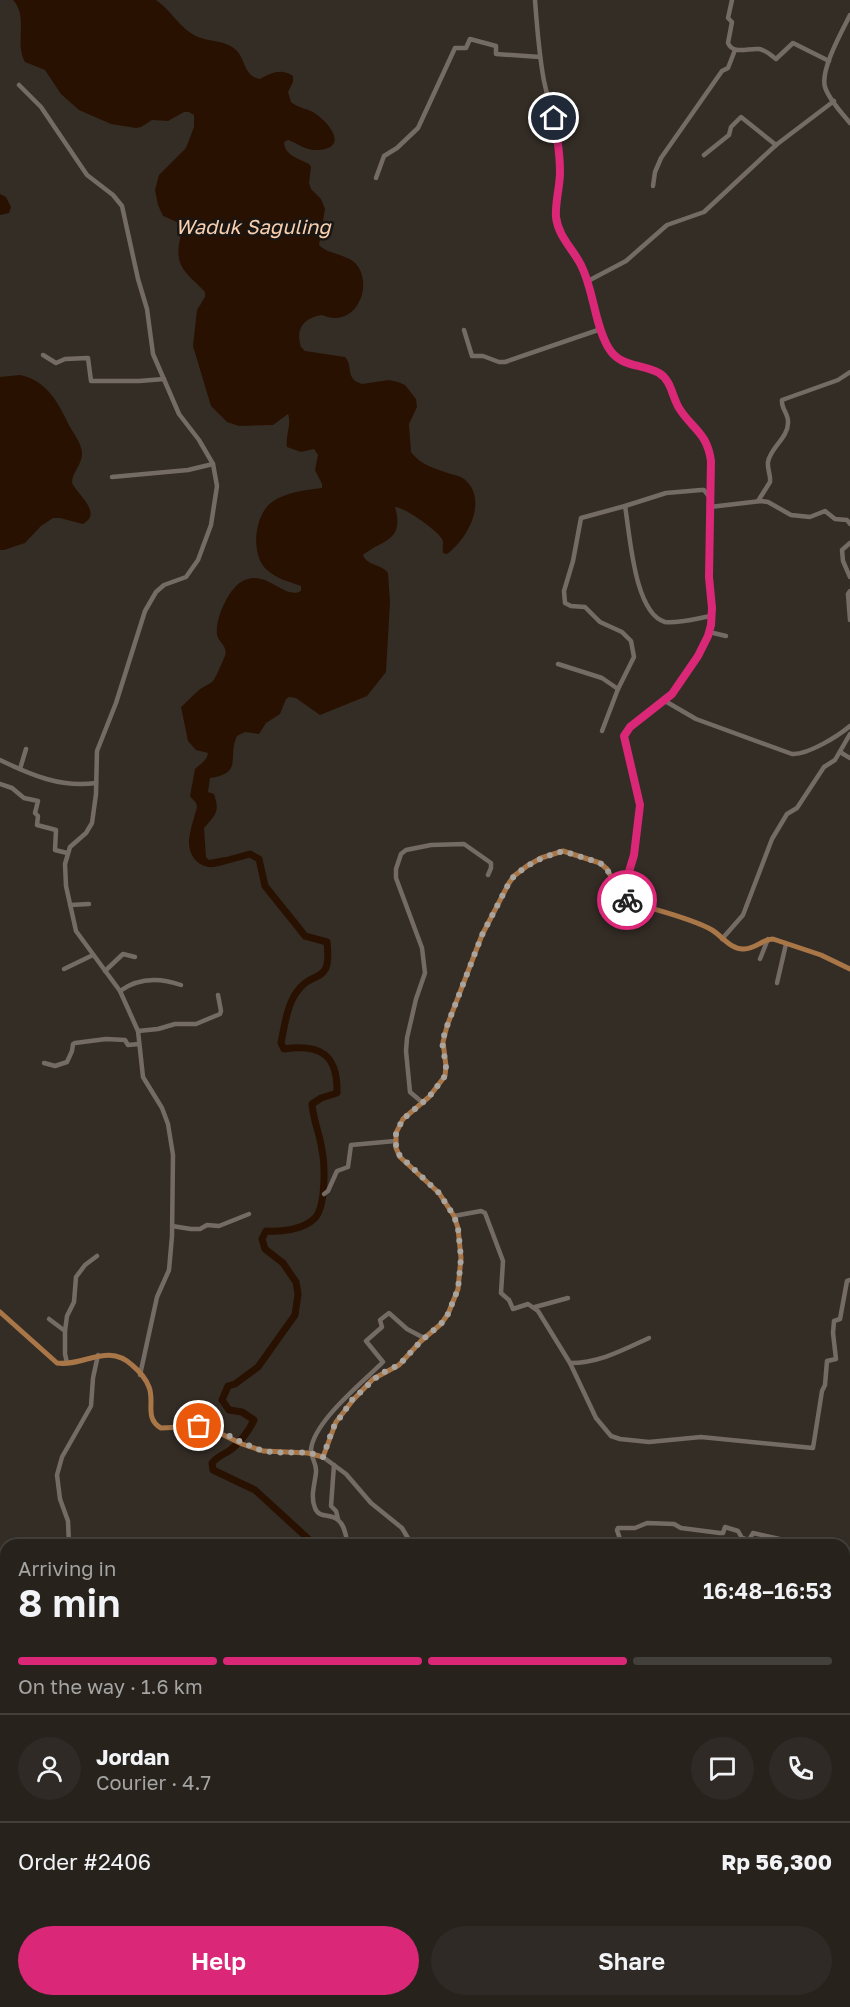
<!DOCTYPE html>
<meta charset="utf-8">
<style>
body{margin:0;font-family:"Golos Text",sans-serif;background:#2f2a25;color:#f1f3f6;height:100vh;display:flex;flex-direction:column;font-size:22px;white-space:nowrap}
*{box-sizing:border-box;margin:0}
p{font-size:20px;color:#a4a4a3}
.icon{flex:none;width:33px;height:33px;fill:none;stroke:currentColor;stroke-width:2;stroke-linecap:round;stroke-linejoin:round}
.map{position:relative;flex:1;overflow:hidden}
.drawer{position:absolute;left:0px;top:1539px;width:850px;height:468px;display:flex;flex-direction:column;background:#27221c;border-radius:18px 18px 0 0;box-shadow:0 2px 4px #0004,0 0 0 2px #433f3b}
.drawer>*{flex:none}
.pin{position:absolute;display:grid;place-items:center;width:51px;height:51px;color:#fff;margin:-26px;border:3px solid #fff;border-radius:50%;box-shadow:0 2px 6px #0007}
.courier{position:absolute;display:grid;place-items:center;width:60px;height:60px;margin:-30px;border:4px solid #db2777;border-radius:50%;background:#fff;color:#222;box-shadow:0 2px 8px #0007}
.headline em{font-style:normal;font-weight:600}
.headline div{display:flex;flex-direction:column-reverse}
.headline{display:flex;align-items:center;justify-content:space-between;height:102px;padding:0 18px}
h1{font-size:39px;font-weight:600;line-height:45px}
.bar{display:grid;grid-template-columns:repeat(4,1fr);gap:9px 6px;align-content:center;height:72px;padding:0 18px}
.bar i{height:8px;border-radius:4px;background:#433f3b}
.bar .on{background:#db2777}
.bar p{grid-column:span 4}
.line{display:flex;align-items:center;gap:15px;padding:0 18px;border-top:2px solid #433f3b}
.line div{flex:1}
.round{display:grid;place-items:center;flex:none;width:63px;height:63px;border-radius:32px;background:#2f2a25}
.button{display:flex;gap:12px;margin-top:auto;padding:12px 18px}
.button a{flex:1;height:69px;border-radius:36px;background:#db2777;color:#fff;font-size:24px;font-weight:600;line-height:69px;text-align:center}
.button a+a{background:#2f2a25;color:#f1f3f6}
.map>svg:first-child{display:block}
.water{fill:#281100}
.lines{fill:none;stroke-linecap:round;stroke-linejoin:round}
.river{stroke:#281100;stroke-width:7}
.minor{stroke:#746b64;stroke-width:4.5}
.major{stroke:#a97647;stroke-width:5}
.done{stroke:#aaa49f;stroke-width:6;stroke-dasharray:0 10.8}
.route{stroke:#db2777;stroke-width:8}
.labels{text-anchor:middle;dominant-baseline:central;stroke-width:5;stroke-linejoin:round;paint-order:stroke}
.water-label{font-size:20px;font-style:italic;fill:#f9cfaf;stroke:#191613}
</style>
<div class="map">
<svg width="850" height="2007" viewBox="0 0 850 2007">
<rect width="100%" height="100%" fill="#342d26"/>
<g class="water">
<path d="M13 0H156C172 11 180 29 198 37 210 42 227 40 237 51 246 61 244 76 260 79 271 73 281 68 293 76V82L288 92 291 102C298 108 309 109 316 114 333 126 348 150 315 150 305 150 297 143 288 140L284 142C285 156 298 158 309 164L311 167 309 183 311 189 321 199 325 209 319 245C330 256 350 253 359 268 372 290 354 329 322 315 304 318 295 328 301 347L305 351 345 357C352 364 347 374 355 381L362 384 389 380 398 382 405 385 416 399 417 407 409 424 411 452C422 466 434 468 451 474 455 475 460 476 464 479 489 499 468 539 447 554L443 553C442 548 444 543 442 539 437 530 404 507 395 507 405 542 382 539 363 555 367 566 382 564 388 573L390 602 386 672 367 696 320 715 296 698 289 697 286 699 280 714 266 723 259 734 245 732 237 736C227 757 244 773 210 778L208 792 214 794C220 812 216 814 204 828L206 857 209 860 225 857 228 861C210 875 188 864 189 840 190 830 194 818 197 807L196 803 190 796 195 769C200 764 207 761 208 753L196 750 188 741 181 707C187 702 192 696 198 691 202 687 209 685 213 681 216 678 223 660 225 656 228 646 219 643 217 635 215 619 228 590 241 582 266 567 284 601 301 591V586C290 582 277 579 267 570 250 555 254 515 272 502 286 492 305 490 322 488V484L315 470 318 455 314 449 301 452 287 447C285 436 292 424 288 414L273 425 239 426 227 422 211 406 193 346 197 310 205 297V292C191 276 175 270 179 244 180 237 183 231 184 225L163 216 158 205 155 190 159 175 186 148 194 127V115L189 112H184L168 121 152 120 141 127 136 128 111 124 79 110 61 94 45 70 25 62C14 43 29 17 13 0Z"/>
<path d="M0 194 6 197 11 207 9 213 0 215Z"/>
<path d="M20 375C48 381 58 403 70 427 74 434 81 443 82 452 83 464 72 472 72 483 78 495 103 513 83 524L60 518H53L41 526 25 543 4 550H0V377Z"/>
</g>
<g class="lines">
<g class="river">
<path d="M221 862 250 854 259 859 265 886 298 927 305 936 327 942C332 988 313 967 296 993 287 1006 284 1028 281 1043L284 1049C320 1044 338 1054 337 1093L321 1098 312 1104C313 1120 320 1134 322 1150 325 1165 326 1206 315 1218 303 1230 281 1232 266 1231L262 1239 265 1249 283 1263 296 1282 298 1294 295 1315 258 1367 235 1384 228 1386 222 1400 229 1410 242 1412 254 1420C249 1431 239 1444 229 1451 222 1455 217 1457 212 1463L213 1470 255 1490 315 1545"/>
<path d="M439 2007 444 2001"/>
</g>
<g class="minor">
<path d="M535 0C537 27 539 55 544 81 549 104 556 125 558 148 559 157 560 167 560 176 558 192 554 209 558 226 562 244 581 262 588 281 596 302 597 327 608 347 619 368 640 363 658 373 671 380 672 396 679 408 692 429 707 432 711 461L709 577 712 608 711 625 708 636 698 656 672 694 630 727 624 736 640 805 634 855 628 875V901"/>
<path d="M732 0 728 18 732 22 728 43C733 55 748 48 759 49 766 50 771 55 776 59L793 43 829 61"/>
<path d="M850 15C842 31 820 70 825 87 829 100 842 113 850 123"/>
<path d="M19 85 41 107 87 175 113 195 122 206 138 279 147 309 153 354 179 414 199 440 213 464 217 486 211 525 198 560 186 577 164 585 156 592 145 611 116 703 97 751 96 794 92 823 86 833 70 847 65 864 66 886 76 931 120 991 138 1031 143 1077 162 1108 168 1124 173 1155 172 1236 169 1270 157 1297 140 1375"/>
<path d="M704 155 729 135 731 127 741 117 776 145"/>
<path d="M376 178 384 156 397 148 418 128 455 48H466L470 39 496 46V54L540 57"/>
<path d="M653 186 655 172 661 158 722 71 728 68 735 50"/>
<path d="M588 281 626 261 667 225 704 212 776 145 834 101"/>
<path d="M464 330 472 356H483L499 362H505L601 329"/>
<path d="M43 355 56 363 65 359 88 358 91 381H139L164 379"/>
<path d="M112 477 188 470 213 464"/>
<path d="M758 501 770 482C771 475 767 469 768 462 770 448 788 438 788 423 789 414 781 409 782 400L838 380 850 372"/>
<path d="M625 506C630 534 634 613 665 622 676 624 699 618 711 616"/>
<path d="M710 507 761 501 768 502 791 515 810 517 825 511 835 519 847 520 850 524"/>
<path d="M850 543 842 550 843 561 850 577"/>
<path d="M850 591 848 594 850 620"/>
<path d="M709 632 726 636"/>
<path d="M558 664 602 678 618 689 634 657 631 641 622 632 600 622 585 607 571 606 565 603 564 591 573 561 581 518 625 506 666 493 701 490H704L710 498"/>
<path d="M665 701 696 719 792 754C808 755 838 736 850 726"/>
<path d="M602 731 618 689"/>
<path d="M840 752 850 758"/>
<path d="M0 760C31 775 61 788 96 783"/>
<path d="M20 769 26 749"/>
<path d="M0 784 12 788 24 798 38 801 35 813 38 816 37 825 56 830 55 850 67 853"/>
<path d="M70 905 89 904"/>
<path d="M722 939 743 915 772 839 787 814 797 808 824 767 835 760 850 734"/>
<path d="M760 959 768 939"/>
<path d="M64 969 93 955"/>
<path d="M105 971 123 954 135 957"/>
<path d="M777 983 786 944"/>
<path d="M120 991C139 977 161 978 181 985"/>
<path d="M138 1031 158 1029 175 1024H196L220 1014 221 1011 218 995"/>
<path d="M44 1063 55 1066 67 1062 72 1051 73 1044 75 1043 106 1039 125 1040 128 1045 139 1044"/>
<path d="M423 1103 410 1092 406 1051 407 1038 416 999 425 973 422 948 396 878V869L401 854 406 850 431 845 464 844 491 863V868L488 875"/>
<path d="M324 1194 328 1191 337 1171 348 1167 351 1145 395 1141"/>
<path d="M454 1216 481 1211 485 1213 503 1261 501 1293 509 1300 513 1309 528 1304 538 1311 570 1363 596 1418 611 1436 620 1439 649 1442 701 1437 813 1448 822 1391 825 1385 827 1361 836 1359 833 1333 834 1321 840 1319 847 1281 850 1280"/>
<path d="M172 1226 191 1229H200L207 1225 219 1226 249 1214"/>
<path d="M535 1307 568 1298"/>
<path d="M49 1319 65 1331"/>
<path d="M67 1363 65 1354V1331L67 1316 74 1302 76 1277 85 1265 97 1256"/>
<path d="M570 1363C599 1363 623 1350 649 1338"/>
<path d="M323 1457 346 1474 371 1503 402 1528 412 1545"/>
<path d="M334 1465 331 1506 336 1511 338 1519"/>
<path d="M69 1545 68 1521 60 1499 57 1475 62 1457 91 1406 93 1378 98 1355"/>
<path d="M348 1545C346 1537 345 1525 338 1520 331 1513 319 1519 315 1508 310 1496 315 1484 316 1472 317 1464 311 1458 311 1450 313 1422 363 1382 383 1362L366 1341 382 1327 380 1320 389 1313 407 1329 424 1338"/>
<path d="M622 1545 617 1530 618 1528H635L647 1523 674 1524 681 1528 720 1533H723L725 1527 738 1531 742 1538 749 1540 753 1533 784 1540"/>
<path d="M0 1851 6 1847"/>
<path d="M844 1987 846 2007"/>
<path d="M0 1995 6 1996"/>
<path d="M77 2001 83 2007"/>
<path d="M402 2001 424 2007"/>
<path d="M653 2001 655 2007"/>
<path d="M273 2007 274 2001"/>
<path d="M450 2007 452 2001"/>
</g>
<path class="major" d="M0 1312 57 1363C83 1367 108 1342 132 1365 138 1370 146 1379 149 1387 155 1402 144 1418 161 1428L205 1426 242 1444 263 1451 308 1453 323 1457 336 1422 353 1400 373 1379 399 1365 421 1341 441 1324 448 1314 458 1289 461 1258 458 1228 454 1216 439 1193 400 1157 396 1148V1133L403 1119 429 1097 445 1076 446 1066 443 1042 447 1026 482 935 509 883 514 876 527 866 541 858 563 851 600 863 607 869 620 894 628 901C653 910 689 917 712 930 722 936 730 949 743 949 755 950 762 939 773 939L821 955 850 969"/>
</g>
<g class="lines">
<path class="done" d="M199 1426C221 1428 240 1444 261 1450 281 1456 303 1448 323 1457L333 1428 352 1400 380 1374 399 1365 421 1341 441 1324 448 1314 458 1289 461 1258 458 1228 454 1216 439 1193 400 1156 396 1148V1133L403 1119 429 1097 445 1076 446 1066 442 1042 447 1026 482 935 509 883 514 876 527 866 542 858 563 851 600 863 607 869 617 891 627 900"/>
<path class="route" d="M554 118C557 135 560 154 560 172 560 187 555 202 556 217 558 236 573 249 581 265 594 291 594 322 608 347 620 368 640 363 659 373 671 380 672 396 679 408 692 429 707 432 711 461L709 577 712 608 711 625 708 636 698 656 672 694 630 727 624 736 640 805 634 855 628 875 627 900"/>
</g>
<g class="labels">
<g class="water-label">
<text x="253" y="226">Waduk Saguling</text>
</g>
</g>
</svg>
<div class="pin" style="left:199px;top:1426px;background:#ea580c"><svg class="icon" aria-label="bag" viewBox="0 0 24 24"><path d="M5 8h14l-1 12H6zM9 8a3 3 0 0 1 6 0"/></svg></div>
<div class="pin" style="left:554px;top:118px;background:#1f2937"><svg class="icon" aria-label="home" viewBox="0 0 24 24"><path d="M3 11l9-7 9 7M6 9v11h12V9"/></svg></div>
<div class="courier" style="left:627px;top:900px"><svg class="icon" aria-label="bike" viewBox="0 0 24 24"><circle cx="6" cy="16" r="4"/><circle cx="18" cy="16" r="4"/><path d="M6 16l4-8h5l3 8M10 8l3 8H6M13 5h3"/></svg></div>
<section class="drawer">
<div class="headline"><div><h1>8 min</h1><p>Arriving in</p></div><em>16:48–16:53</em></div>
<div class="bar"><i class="on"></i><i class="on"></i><i class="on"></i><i></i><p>On the way · 1.6 km</p></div>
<div class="line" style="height:108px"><a class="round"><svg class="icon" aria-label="person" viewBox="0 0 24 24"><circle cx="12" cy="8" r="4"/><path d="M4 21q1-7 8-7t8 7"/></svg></a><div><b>Jordan</b><p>Courier · 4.7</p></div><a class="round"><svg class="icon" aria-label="chat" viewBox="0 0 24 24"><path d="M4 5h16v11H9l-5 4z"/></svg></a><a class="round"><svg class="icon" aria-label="phone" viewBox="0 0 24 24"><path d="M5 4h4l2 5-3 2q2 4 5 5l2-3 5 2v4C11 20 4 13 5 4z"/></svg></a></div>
<div class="line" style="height:78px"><div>Order #2406</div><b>Rp 56,300</b></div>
<div class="button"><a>Help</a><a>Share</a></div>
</section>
</div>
